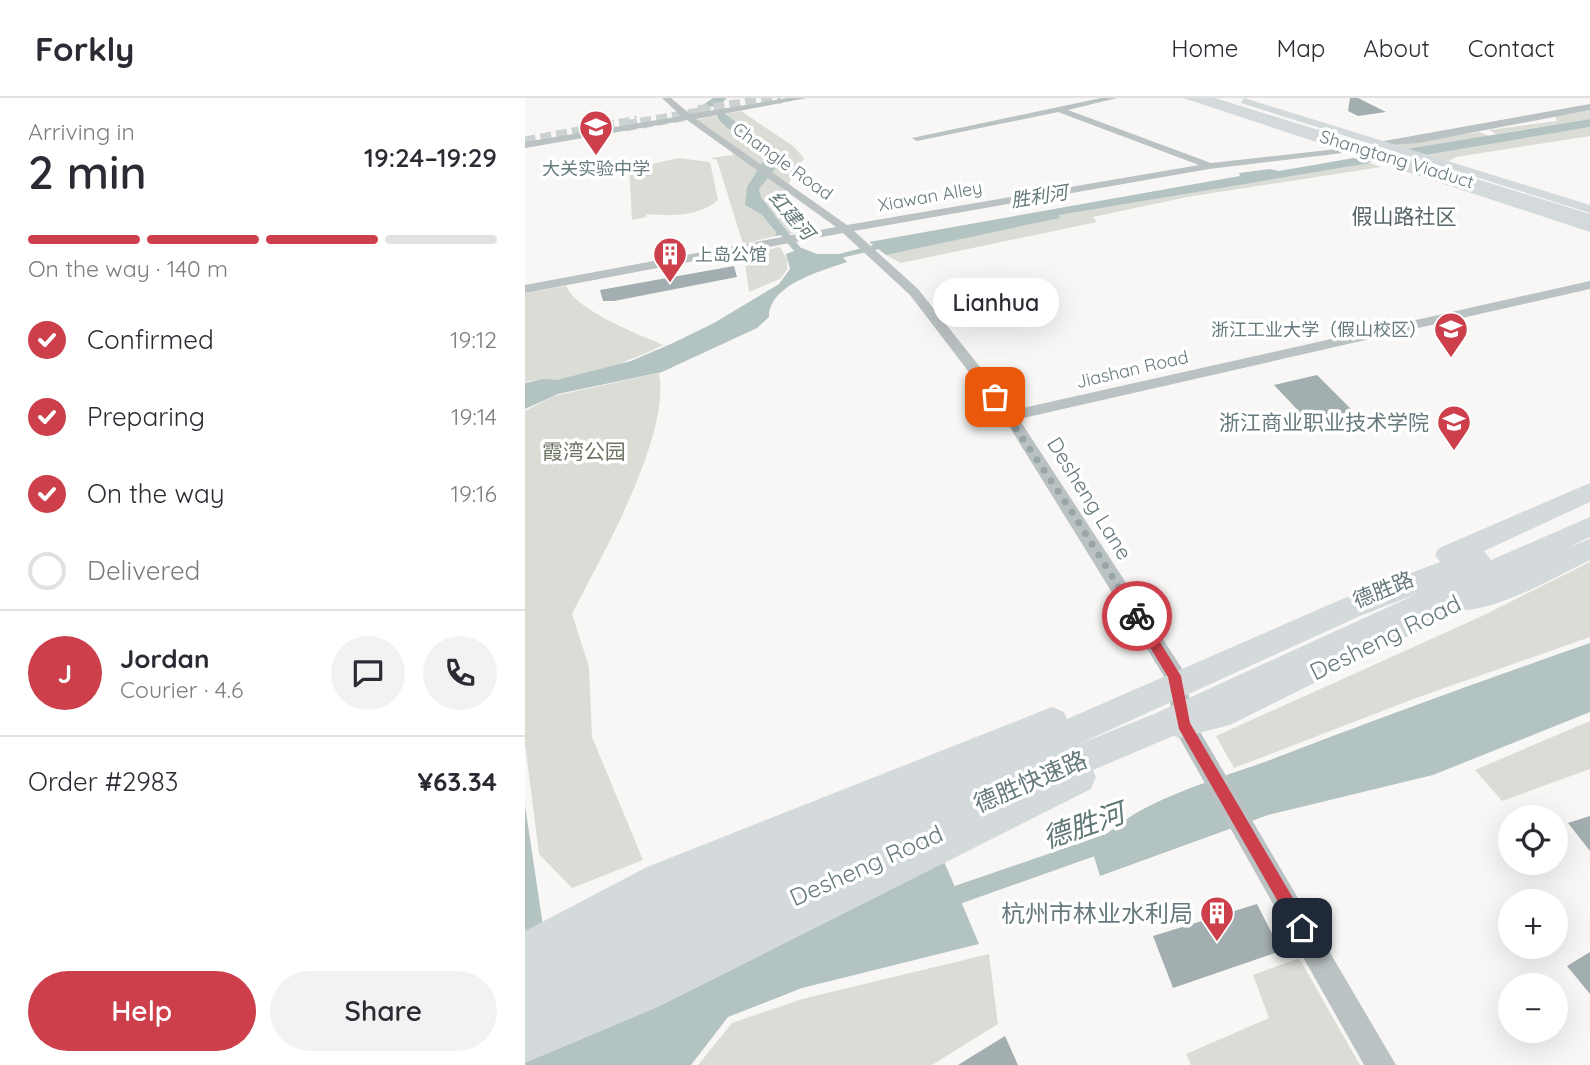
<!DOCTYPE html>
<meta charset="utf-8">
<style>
body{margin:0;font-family:Quicksand,"Noto Sans SC",sans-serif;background:#f2f2f3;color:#2b2b33;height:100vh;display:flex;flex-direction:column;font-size:26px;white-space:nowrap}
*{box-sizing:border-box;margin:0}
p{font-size:23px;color:#7c7c81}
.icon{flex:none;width:38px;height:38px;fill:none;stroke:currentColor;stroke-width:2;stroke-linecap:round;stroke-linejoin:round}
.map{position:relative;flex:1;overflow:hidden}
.side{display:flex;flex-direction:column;background:#fff;width:525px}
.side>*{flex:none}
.fabs{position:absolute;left:973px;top:707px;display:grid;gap:14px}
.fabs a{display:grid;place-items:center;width:70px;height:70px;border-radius:50%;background:#fff;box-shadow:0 7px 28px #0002;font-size:35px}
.pin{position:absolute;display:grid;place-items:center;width:60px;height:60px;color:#fff;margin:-30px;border-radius:14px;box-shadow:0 4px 10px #0006}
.courier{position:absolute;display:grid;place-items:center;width:70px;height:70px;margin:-35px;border:5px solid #cd404b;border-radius:50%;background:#fff;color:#222;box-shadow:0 2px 9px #0007}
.bubble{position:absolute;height:49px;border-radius:24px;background:#fff;box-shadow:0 7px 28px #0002;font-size:23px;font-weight:600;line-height:49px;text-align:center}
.overview em{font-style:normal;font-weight:600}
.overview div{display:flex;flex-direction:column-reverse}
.overview{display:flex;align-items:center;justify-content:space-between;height:119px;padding:0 28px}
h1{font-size:46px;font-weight:600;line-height:52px}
.bar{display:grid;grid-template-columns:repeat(4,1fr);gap:10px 7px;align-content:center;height:84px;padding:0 28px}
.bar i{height:9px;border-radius:5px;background:#e1e1e2}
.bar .selected{background:#cd404b}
.bar p{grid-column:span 4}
.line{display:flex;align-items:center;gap:18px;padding:0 28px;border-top:2px solid #e1e1e2}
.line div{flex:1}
.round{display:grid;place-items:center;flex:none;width:74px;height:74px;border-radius:37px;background:#f2f2f3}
ol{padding:0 28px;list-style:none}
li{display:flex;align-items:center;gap:21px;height:77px}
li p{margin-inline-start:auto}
li .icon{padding:7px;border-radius:50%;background:#cd404b;color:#fff;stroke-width:4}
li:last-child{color:#7c7c81}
li i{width:38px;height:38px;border:4px solid #e1e1e2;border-radius:50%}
.cta{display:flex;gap:14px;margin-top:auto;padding:14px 28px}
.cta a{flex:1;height:80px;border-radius:42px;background:#cd404b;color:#fff;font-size:28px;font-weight:600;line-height:80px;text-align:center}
.cta a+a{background:#f2f2f3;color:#2b2b33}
header{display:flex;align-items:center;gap:42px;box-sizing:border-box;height:98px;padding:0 35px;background:#fff;border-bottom:2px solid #e1e1e2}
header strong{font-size:33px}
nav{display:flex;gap:38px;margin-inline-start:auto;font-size:24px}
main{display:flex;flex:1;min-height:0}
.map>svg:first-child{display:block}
.green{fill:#dadcd5}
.water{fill:#b3c3c2}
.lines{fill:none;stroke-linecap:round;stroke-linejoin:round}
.canal{fill:#b3c3c2;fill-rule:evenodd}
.building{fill:#a3aeb0}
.major-tunnel{stroke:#ccd2d2;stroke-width:11;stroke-dasharray:11 5;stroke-linecap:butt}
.minor{fill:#bbc2c3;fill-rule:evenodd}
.major{fill:#d4d9db;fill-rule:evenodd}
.highway{fill:#d4d9db;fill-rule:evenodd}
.route{fill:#cd404b}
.done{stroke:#99a6a7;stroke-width:7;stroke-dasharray:0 12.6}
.labels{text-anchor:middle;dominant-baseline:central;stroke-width:7;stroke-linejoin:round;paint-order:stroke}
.far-street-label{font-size:18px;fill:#667a7d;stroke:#fff}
.far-poi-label{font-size:18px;fill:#667a7d;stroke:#fff}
.far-water-label{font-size:19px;font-style:italic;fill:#617776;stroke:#fff}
.far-quarter-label{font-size:21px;fill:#586669;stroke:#fff}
.poi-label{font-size:21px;fill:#667a7d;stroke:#fff;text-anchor:end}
.park-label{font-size:21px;fill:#6d7665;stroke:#fff}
.street-label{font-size:21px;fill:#667a7d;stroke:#fff}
.near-street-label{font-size:24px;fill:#667a7d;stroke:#fff}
.near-poi-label{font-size:24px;fill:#667a7d;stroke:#fff;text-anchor:end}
.near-water-label{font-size:28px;font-style:italic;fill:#617776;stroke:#fff}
</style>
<header>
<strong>Forkly</strong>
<nav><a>Home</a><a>Map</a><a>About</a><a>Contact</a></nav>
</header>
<main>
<section class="side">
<div class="overview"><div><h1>2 min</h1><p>Arriving in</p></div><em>19:24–19:29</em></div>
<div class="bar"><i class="selected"></i><i class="selected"></i><i class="selected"></i><i></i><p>On the way · 140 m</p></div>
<ol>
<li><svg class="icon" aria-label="check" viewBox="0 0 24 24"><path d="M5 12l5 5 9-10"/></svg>Confirmed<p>19:12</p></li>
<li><svg class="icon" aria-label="check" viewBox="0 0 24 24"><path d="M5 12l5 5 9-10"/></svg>Preparing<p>19:14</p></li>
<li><svg class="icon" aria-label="check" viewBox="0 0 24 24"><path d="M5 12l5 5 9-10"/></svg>On the way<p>19:16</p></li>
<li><i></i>Delivered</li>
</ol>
<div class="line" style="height:126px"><b class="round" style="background:#cd404b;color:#fff">J</b><div><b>Jordan</b><p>Courier · 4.6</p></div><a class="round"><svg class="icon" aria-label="chat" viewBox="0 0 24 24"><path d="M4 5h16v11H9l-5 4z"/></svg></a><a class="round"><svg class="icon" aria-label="phone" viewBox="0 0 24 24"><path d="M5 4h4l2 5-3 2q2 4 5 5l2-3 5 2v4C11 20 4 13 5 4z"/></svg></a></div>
<div class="line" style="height:91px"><div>Order #2983</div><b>¥63.34</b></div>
<div class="cta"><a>Help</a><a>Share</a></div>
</section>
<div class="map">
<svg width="1065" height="967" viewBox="0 0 1065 967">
<rect width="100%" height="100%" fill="#f8f7f6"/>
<g class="green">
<path d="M1065 12V21L971 36 964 32 1032 23 1030 18Z"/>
<path d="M216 13 268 48 279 60 255 100 278 134 264 136 236 99 234 91 260 59 200 16Z"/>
<path d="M190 18 240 55 238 68 222 89 236 116 251 134 250 138 218 146 192 62 185 60 208 57 206 47 166 23Z"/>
<path d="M1065 29V38L931 59 924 63 901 57Z"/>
<path d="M954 34 964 38 881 51 868 47Z"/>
<path d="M153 60 185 64 193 102C174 119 145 118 121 116L122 119 107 122 104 67 118 65 119 68Z"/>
<path d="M845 65 856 69 662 99 568 119 572 124 376 165 361 157 534 120 533 117Z"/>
<path d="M255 149 262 161V172L255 181 224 194 219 157Z"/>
<path d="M41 188C52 213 113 236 138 247 112 260 61 280 33 282 21 283 12 281 0 284V195Z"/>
<path d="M134 275C146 338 76 459 47 516L64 569 67 639 118 762 47 790 14 756 0 646V313L29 298Z"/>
<path d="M1065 464V539L891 600 709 670 691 638 955 519Z"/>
<path d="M1065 623V671L977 703 950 672Z"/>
<path d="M464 856 473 926 407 967H173L207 925 277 901Z"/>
<path d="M774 860 835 967H666L661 956 744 920 728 877Z"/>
</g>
<g class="water">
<path d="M188 0H202L196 6 200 16 260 59 234 91 236 99 264 136 250 138 251 134 236 116 220 107 222 89 241 59C229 37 193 36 189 9L178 7Z"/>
<path d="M1065 21V29L901 57 881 51Z"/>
<path d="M829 60 845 65 534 117 535 120 361 157 344 144 715 78 714 75 745 71 754 73Z"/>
<path d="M277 150 292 156H315L322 164C297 173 244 186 244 219L232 230 137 274 33 296 0 311V285L18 281 32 282 106 263 148 245 189 225 254 186 265 171 261 156Z"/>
<path d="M1065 545V614L908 677 743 717 575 778 567 752C604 703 693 682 750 660 854 620 959 582 1065 545Z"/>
<path d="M0 707 36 949 418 761 454 846 277 890 203 919 166 967H0Z"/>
</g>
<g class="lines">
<g class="canal">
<path d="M896 52 898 55 823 68 819 66Z"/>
<path d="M244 119H250L286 162V166H280L244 123Z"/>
<path d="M368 142 371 143V147L299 164 295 161Z"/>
<path d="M584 735 590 738 593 744 590 750 584 753 415 813 408 810 405 803 408 796 415 793Z"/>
</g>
</g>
<g class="building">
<path d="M825 0H833L861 14 833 18 823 13Z"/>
<path d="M209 168 212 179 89 203H78L75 192Z"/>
<path d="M792 277 828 313 783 323 749 287Z"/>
<path d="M1065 718V753L1043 725Z"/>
<path d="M732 806 756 853 648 890 628 838Z"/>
<path d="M1065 854V896L1042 868Z"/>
<path d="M480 938 493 967H433Z"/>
</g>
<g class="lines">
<g class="major-tunnel">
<path d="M173 13 256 0"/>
<path d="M100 28 186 13"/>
<path d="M0 44 112 23"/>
</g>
<g class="minor">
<path d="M137 0H146L165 16 263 0H282L171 21 322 127 674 67 533 14 392 43 387 40 576 0H592L543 12 686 65 821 50 818 55 684 71 329 133 393 191 489 312 1065 183V191L494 321 658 572 670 625 871 967H839L651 634 640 580 479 320 385 197 318 135 0 195V187L311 129 162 22 0 50V44L156 18Z"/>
<path d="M1065 6V12L893 45 853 48 848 45Z"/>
</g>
<g class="major">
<path d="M658 0H673L1065 126V134Z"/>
<path d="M719 0 1065 107V115L716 5Z"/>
<path d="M948 487 956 490 960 496 956 502 705 627 654 640 645 636 641 628 645 620 692 608Z"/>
</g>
<g class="highway">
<path d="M672 0H690L1065 116V126Z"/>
<path d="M1065 385V404L959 453 966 462 1065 419V439L1044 449 1065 441V462C1028 480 957 523 917 510L653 636 568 672 571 679 566 691 133 909 0 965V833L122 769 527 609 539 614 542 621 815 502 915 464 910 457 914 450ZM894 495 629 616 554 646 835 518Z"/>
</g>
</g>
<path class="route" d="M612 513 617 515 656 578 665 625 782 824V835H771L654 631 643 579 606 518Z"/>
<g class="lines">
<path class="done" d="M470 299 547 414 612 518"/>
</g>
<defs>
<g id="school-pin" transform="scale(1.75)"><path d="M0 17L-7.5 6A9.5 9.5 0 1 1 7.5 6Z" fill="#cd404b" stroke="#fff"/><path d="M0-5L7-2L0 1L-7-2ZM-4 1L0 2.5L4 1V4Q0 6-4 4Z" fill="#fff"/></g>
<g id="building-pin" transform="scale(1.75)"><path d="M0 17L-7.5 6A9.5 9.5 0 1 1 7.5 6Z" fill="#cd404b" stroke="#fff"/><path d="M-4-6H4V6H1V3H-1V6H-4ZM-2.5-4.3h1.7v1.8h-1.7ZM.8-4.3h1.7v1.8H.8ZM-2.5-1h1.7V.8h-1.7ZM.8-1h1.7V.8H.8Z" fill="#fff"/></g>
<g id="university-pin" transform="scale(1.75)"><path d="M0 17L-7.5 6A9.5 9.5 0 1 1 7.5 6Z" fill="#cd404b" stroke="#fff"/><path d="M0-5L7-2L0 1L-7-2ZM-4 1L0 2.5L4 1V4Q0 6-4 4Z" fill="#fff"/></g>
</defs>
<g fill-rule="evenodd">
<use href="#school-pin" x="71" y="29"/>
<use href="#building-pin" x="145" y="156"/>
<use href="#university-pin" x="926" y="231"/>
<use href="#university-pin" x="929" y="324"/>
<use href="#building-pin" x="692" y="815"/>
</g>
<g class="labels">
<g class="far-street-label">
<text transform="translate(872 61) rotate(17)">Shangtang Viaduct</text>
<text transform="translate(258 63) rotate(36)">Changle Road</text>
<text transform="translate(405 98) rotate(-10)">Xiawan Alley</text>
<text transform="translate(607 271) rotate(-13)">Jiashan Road</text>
</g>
<g class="far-poi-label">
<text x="71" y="70">大关实验中学</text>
<text x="170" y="156" text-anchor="start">上岛公馆</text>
<text x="902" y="231" text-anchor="end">浙江工业大学（假山校区）</text>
</g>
<g class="far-water-label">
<text transform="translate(514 98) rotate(-9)">胜利河</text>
<text transform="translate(267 117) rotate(49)">红建河</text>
</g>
<g class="far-quarter-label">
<text x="879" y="118">假山路社区</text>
</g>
<g class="poi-label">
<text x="904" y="324">浙江商业职业技术学院</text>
</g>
<g class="park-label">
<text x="59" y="353">霞湾公园</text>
</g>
<g class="street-label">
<text transform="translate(565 400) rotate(58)">Desheng Lane</text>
<text transform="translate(858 491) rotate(-22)">德胜路</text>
</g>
<g class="near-street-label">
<text transform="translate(860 539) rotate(-26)">Desheng Road</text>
<text transform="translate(505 683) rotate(-23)">德胜快速路</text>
<text transform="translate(341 767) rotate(-24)">Desheng Road</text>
</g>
<g class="near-poi-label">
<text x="668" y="815">杭州市林业水利局</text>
</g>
<g class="near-water-label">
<text transform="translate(558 727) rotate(-19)">德胜河</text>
</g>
</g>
</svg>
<div class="fabs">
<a><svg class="icon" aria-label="locate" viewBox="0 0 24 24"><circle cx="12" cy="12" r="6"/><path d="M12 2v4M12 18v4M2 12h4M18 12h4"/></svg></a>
<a>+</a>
<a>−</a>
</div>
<div class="pin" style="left:470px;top:299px;background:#ea580c"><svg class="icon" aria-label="bag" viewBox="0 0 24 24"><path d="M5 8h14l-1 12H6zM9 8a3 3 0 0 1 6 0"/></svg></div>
<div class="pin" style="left:777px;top:830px;background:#1f2937"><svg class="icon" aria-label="home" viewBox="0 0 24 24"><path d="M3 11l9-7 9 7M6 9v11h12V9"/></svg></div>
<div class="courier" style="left:612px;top:518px"><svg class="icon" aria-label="bike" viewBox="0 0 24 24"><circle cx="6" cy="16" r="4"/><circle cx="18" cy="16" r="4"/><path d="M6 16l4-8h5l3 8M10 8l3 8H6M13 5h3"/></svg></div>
<div class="bubble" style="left:408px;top:180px;width:126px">Lianhua</div>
</div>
</main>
